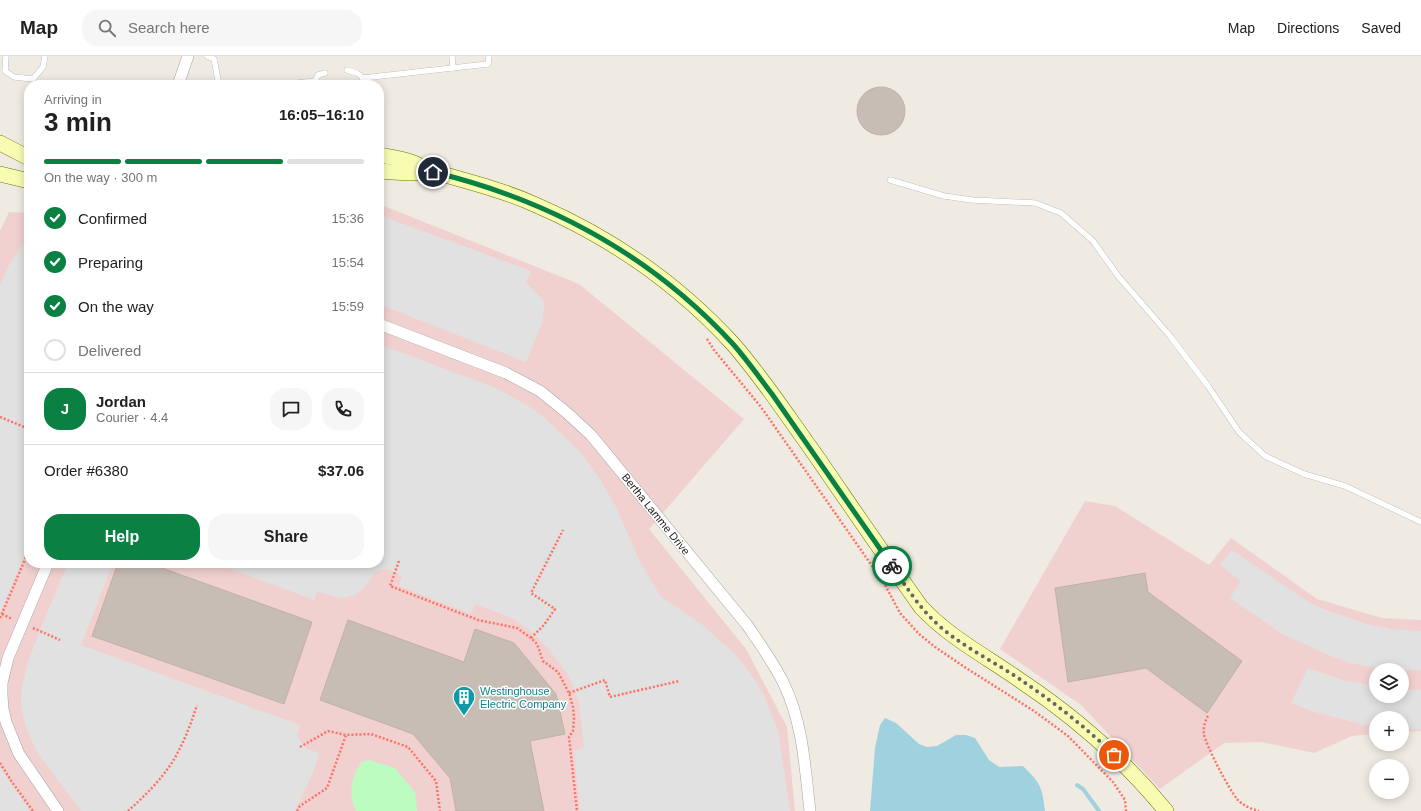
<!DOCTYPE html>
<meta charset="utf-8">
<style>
body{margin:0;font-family:Arial,sans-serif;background:#f6f6f6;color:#202124;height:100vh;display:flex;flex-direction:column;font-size:15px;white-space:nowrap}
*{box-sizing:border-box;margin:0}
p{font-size:13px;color:#757577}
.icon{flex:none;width:22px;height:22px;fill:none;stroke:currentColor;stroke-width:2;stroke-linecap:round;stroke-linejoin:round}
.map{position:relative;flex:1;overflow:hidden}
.panel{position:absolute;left:24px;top:24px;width:360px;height:488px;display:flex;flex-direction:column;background:#fff;border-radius:16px;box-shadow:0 2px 10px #0003}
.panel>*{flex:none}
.controls{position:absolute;left:1369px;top:607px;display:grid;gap:8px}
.controls a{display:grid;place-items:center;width:40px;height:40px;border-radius:50%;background:#fff;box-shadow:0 2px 10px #0003;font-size:20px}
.pin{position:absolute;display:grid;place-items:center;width:34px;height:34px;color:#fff;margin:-17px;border:2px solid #fff;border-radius:50%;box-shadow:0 1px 4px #0007}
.courier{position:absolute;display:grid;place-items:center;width:40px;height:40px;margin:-20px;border:3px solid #0b8043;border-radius:50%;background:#fff;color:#222;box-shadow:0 1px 5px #0007}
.overview em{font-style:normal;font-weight:600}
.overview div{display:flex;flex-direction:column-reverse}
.overview{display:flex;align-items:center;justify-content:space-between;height:68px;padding:0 20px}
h1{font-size:26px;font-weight:600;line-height:30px}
.bar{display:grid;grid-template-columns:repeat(4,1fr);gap:6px 4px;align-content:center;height:48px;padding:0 20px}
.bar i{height:5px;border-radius:3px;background:#e0e0e0}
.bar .current{background:#0b8043}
.bar p{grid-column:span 4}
.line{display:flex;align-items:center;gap:10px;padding:0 20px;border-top:1px solid #e0e0e0}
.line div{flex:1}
.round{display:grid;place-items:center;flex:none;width:42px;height:42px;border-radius:16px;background:#f6f6f6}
ol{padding:0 20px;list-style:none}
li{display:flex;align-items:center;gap:12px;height:44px}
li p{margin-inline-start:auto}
li .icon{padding:4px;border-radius:50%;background:#0b8043;color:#fff;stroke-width:4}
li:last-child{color:#757577}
li i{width:22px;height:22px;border:2px solid #e0e0e0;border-radius:50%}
.primary-button{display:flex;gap:8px;margin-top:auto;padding:8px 20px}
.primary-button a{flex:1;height:46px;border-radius:16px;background:#0b8043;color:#fff;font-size:16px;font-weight:600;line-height:46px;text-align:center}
.primary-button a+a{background:#f6f6f6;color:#202124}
header{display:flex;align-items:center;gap:24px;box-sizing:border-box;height:56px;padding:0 20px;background:#fff;border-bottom:1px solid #e0e0e0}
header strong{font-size:19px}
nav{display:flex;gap:22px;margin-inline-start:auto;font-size:14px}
.search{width:280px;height:36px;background:#f6f6f6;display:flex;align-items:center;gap:10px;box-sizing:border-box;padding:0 14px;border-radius:16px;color:#757577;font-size:15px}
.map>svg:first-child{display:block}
.commercial{fill:#f1d1d0;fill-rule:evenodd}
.park{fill:#bcfcc1}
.parking{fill:#e1e1e1}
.water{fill:#a0d1df}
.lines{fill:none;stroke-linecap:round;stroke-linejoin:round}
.stream{stroke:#a0d1df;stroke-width:4}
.building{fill:#c7bdb5;stroke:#c1b1a4}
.lane-casing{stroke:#a4a4a4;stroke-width:6}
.street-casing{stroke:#a4a4a4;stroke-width:12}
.secondary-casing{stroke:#6b7800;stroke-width:16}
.path{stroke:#ff7263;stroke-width:2.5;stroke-dasharray:2 2;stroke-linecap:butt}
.lane{stroke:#fff;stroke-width:5.5}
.street{stroke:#fff;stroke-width:11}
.secondary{stroke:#f8fcb3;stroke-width:15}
.done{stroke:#666562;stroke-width:4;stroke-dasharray:0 7.2}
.route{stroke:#0b8043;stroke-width:5}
.labels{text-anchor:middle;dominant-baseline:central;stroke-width:3;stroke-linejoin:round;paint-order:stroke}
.street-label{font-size:11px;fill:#1d1d1d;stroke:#fff}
.culture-label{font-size:11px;fill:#0d838f;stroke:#fff;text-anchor:start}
</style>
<header>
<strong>Map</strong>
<div class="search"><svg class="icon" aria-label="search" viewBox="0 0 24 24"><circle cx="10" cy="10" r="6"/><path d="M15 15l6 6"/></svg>Search here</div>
<nav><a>Map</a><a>Directions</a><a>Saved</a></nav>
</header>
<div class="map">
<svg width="1421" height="755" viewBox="0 0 1421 755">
<rect width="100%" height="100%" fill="#efeae2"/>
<g class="commercial">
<path d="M379 148 579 228 744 363 649 473 746 593 787 671 795 755H0V175L9 156 29 157V507H379Z"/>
<path d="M1085 445 1115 450 1209 509 1231 482 1317 543 1382 562 1421 564V675L1402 676V662H1376V678L1352 680 1314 697 1261 686 1224 687 1160 733 1081 649 1000 593ZM1376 614H1402V640H1376Z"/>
</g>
<path class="park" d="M369 704 395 712 415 736 417 755H356C348 740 351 719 362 706Z"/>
<g class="parking">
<path d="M379 159 531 215 526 227 545 246 542 267 526 306 379 248Z"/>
<path d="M29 182V489L0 558V230L9 209 25 185Z"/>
<path d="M379 288 498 333 527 349 545 362 582 398 601 425 616 451 640 506 661 541 700 567 735 598 751 618 764 639 778 675 790 755H580L574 695 584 691 579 646 570 622 548 592 528 573 512 562 475 548 471 558 399 530 402 520 387 513 375 516 364 532 355 539 342 542 317 536 314 544 223 510 224 507H379Z"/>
<path d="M1232 494 1310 547 1326 554 1370 569 1391 573 1421 575V614H1403L1376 612 1351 607 1333 601 1284 579 1230 542 1241 525 1220 509Z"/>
<path d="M68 507H113L81 589 300 669 297 680 307 693 319 697 313 717 295 755H81L37 696 26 672 21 650V636L27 609 40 574Z"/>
<path d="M1308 612 1345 625 1376 630V640H1402V633L1421 634V674L1402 673V662H1376V670L1364 669 1311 655 1291 647Z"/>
<path d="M0 711 30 755H0Z"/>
</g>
<path class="water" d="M885 662 896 667 919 688 927 691 937 690 956 679H966L975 682 989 704 999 711 1023 710C1041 728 1042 730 1045 755H870L875 692 880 669Z"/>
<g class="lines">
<path class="stream" d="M1077 729 1083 733 1099 755"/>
</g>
<g class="building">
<circle cx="881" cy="55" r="24"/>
<path d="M118 507H148L312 566 284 648 92 580Z"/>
<path d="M1145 517 1148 536 1242 605 1207 657 1146 612 1068 626 1055 532Z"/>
<path d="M348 564 464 606 475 573 514 587 556 638 565 678 530 685 544 755H456L450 722 413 678 320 644Z"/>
</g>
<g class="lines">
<g class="lane-casing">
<g id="lane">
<path d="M6 0 5 15 14 21 33 23 43 11 45 0"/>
<path d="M207 0 214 3 219 29"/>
<path d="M452 0 453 12"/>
<path d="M347 14 357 17 363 22"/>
<path d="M315 25 318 19 325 17"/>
<path d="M279 29 315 25 316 29"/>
<path d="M361 29 363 22 488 8 489 0"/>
<path d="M890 124 944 140 972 144 1035 147 1061 157 1093 185 1118 220 1170 280 1208 330 1239 376 1265 400 1304 418 1345 430 1421 466"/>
</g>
</g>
<g class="street-casing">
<g id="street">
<path d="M178 29 188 0"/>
<path d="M379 268 506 317 540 335 566 356 591 379 747 569C760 588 773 606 783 626 803 666 805 712 810 755"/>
<path d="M48 507 8 602 2 627V640L3 653 6 666 19 698 58 755"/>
</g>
</g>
<g class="secondary-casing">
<g id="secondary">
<path d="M0 87 29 102"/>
<path d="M379 99C390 101 401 102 411 106 419 109 427 114 435 116 469 126 503 134 536 149 610 181 678 228 733 288 762 321 786 358 812 394 848 446 884 499 921 551 951 583 986 600 1021 625 1075 661 1125 705 1166 755"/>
<path d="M379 115 408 117 428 116"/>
<path d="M0 118 29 125"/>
</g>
</g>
<g class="path">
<path d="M707 283 714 294 761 351 884 527 900 557 919 578 935 591 966 612 1034 655 1068 680 1113 726 1125 744 1126 755"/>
<path d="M0 361 29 373"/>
<path d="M399 505 390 530 478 564 517 572 531 582 537 588 543 605 558 616 569 637 573 651 574 662 573 675 569 681 577 755"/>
<path d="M2 558 12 563"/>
<path d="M0 562 29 494"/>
<path d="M33 572 60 584"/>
<path d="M531 582 544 569 555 553 531 537 563 474"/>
<path d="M569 637 605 624 610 641 679 625"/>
<path d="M1208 660C1205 665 1203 672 1204 678 1206 690 1229 733 1237 743 1242 749 1251 753 1259 755"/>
<path d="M300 691 328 675 346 679"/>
<path d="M0 707 12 726 33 755"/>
<path d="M128 755C147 738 167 718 178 696 186 681 192 665 197 649"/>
<path d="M297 755 300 750 327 732 346 679 371 678 408 691 436 725 440 755"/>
</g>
<use href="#lane" class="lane"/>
<use href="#street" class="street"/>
<use href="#secondary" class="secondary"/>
</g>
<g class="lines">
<path class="done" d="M892 510C905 529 917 548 933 564 958 589 992 604 1021 624 1052 645 1087 672 1114 699"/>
<path class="route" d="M433 116C550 144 651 199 733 288 747 304 759 321 772 338L892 510"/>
</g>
<defs>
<g id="building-pin" transform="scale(1.15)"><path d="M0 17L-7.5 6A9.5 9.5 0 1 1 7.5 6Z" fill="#0f9aa8" stroke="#fff"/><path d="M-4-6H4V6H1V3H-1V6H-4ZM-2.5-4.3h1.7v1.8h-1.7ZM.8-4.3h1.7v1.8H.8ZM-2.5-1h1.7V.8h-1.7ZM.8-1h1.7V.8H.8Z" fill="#fff"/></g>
</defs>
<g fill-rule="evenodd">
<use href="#building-pin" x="464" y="641"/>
</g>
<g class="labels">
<g class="street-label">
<text transform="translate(656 458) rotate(51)">Bertha Lamme Drive</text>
</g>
<g class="culture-label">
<text x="480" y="635">Westinghouse<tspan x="480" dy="13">Electric Company</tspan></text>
</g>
</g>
</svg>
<div class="controls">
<a><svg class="icon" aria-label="layers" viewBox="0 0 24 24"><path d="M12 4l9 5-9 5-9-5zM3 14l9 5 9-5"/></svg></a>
<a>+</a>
<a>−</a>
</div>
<div class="pin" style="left:1114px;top:699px;background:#ea580c"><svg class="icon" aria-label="bag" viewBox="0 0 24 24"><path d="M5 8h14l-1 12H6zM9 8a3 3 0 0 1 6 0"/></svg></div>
<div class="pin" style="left:433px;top:116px;background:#1f2937"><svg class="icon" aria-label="home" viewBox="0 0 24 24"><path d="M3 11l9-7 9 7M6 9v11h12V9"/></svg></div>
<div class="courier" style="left:892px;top:510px"><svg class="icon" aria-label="bike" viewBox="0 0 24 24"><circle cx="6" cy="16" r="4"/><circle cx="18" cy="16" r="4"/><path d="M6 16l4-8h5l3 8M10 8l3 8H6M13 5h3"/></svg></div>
<section class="panel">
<div class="overview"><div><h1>3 min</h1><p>Arriving in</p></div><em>16:05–16:10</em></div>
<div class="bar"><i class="current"></i><i class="current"></i><i class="current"></i><i></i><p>On the way · 300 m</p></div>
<ol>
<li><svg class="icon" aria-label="check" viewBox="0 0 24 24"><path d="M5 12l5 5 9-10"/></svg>Confirmed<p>15:36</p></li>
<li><svg class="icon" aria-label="check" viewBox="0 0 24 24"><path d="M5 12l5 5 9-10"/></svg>Preparing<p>15:54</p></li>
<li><svg class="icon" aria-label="check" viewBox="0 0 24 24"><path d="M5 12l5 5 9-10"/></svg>On the way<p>15:59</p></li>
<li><i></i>Delivered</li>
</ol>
<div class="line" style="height:72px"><b class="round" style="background:#0b8043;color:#fff">J</b><div><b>Jordan</b><p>Courier · 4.4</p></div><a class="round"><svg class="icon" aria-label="chat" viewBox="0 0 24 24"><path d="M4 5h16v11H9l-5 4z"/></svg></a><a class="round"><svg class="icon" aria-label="phone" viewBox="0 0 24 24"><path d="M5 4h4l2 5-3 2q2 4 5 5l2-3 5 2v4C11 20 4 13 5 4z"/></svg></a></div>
<div class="line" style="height:52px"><div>Order #6380</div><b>$37.06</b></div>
<div class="primary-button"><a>Help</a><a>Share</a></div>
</section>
</div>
